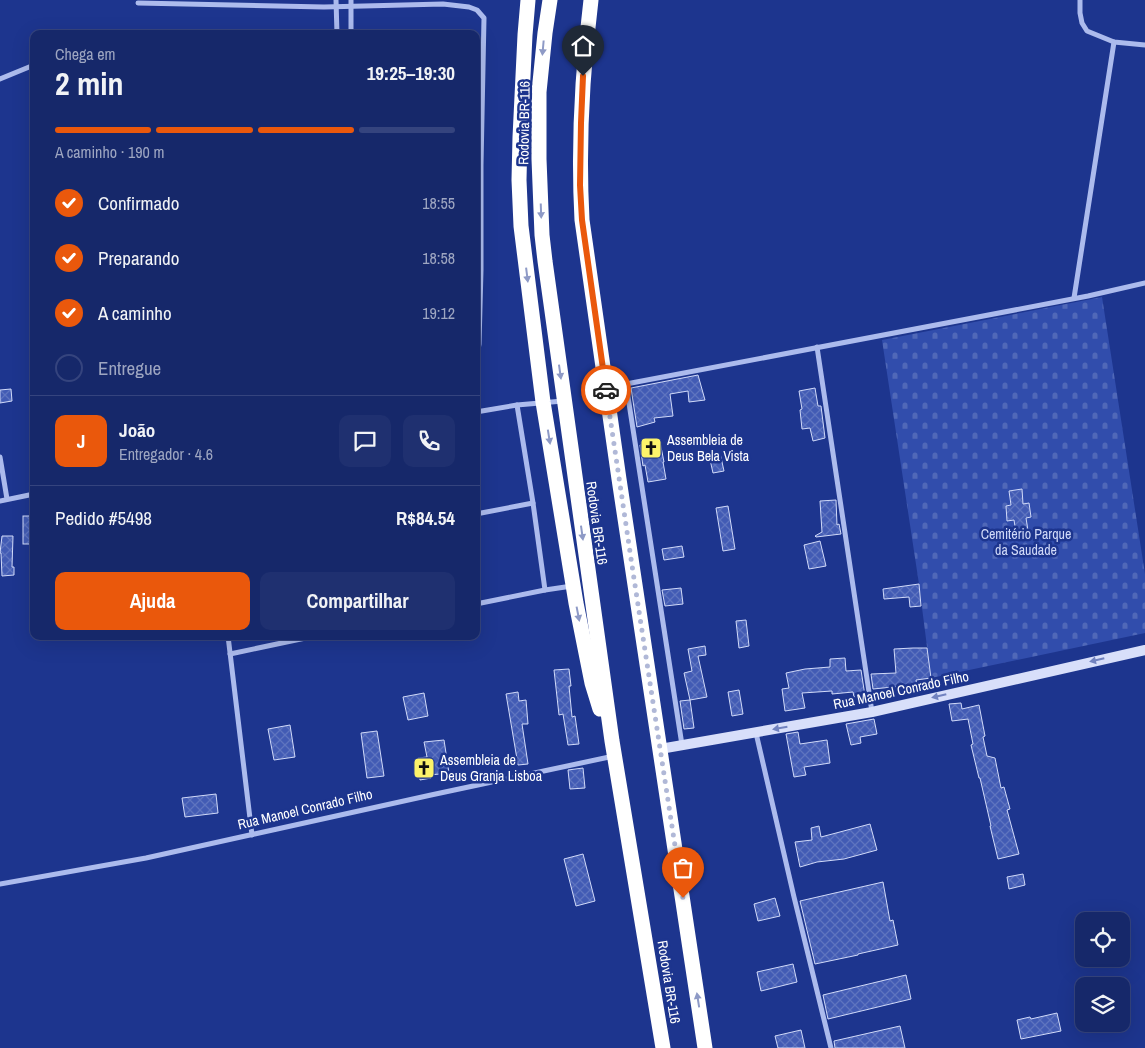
<!DOCTYPE html>
<html lang="pt">
<meta charset="utf-8">
<style>
body{margin:0;font-family:"Archivo Narrow",sans-serif;background:#1f3070;color:#f1f3f6;height:100vh;display:flex;flex-direction:column;font-size:19px;white-space:nowrap}
*{box-sizing:border-box;margin:0}
p{font-size:16px;color:#9ea6c1}
.icon{flex:none;width:28px;height:28px;fill:none;stroke:currentColor;stroke-width:2;stroke-linecap:round;stroke-linejoin:round}
.map{position:relative;flex:1;overflow:hidden}
.side{position:absolute;left:30px;top:30px;width:450px;height:610px;display:flex;flex-direction:column;background:#16286a;border-radius:10px;box-shadow:0 5px 20px #0002,0 0 0 1px #35447e}
.side>*{flex:none}
.tools{position:absolute;left:1075px;top:912px;display:grid;gap:10px}
.tools a{display:grid;place-items:center;width:55px;height:55px;border-radius:10px;background:#16286a;box-shadow:0 5px 20px #0002,0 0 0 1px #35447e;font-size:25px}
.pin{position:absolute;display:grid;place-items:center;width:42px;height:42px;color:#fff;margin:-51px -21px;border-radius:50% 50% 50% 0;rotate:-45deg;box-shadow:0 0 5px #0007}
.pin .icon{rotate:45deg}
.courier{position:absolute;display:grid;place-items:center;width:50px;height:50px;margin:-25px;border:4px solid #ea580c;border-radius:50%;background:#fff;color:#222;box-shadow:0 1px 6px #0007}
.summary em{font-style:normal;font-weight:700}
.summary div{display:flex;flex-direction:column-reverse}
.summary{display:flex;align-items:center;justify-content:space-between;height:85px;padding:0 25px}
h1{font-size:32px;font-weight:700;line-height:38px}
.bar{display:grid;grid-template-columns:repeat(4,1fr);gap:8px 5px;align-content:center;height:60px;padding:0 25px}
.bar i{height:6px;border-radius:4px;background:#35447e}
.bar .current{background:#ea580c}
.bar p{grid-column:span 4}
.line{display:flex;align-items:center;gap:12px;padding:0 25px;border-top:1px solid #35447e}
.line div{flex:1}
.round{display:grid;place-items:center;flex:none;width:52px;height:52px;border-radius:10px;background:#1f3070}
ol{padding:0 25px;list-style:none}
li{display:flex;align-items:center;gap:15px;height:55px}
li p{margin-inline-start:auto}
li .icon{padding:5px;border-radius:50%;background:#ea580c;color:#fff;stroke-width:4}
li:last-child{color:#9ea6c1}
li i{width:28px;height:28px;border:2px solid #35447e;border-radius:50%}
.button{display:flex;gap:10px;margin-top:auto;padding:10px 25px}
.button a{flex:1;height:58px;border-radius:10px;background:#ea580c;color:#fff;font-size:20px;font-weight:700;line-height:58px;text-align:center}
.button a+a{background:#1f3070;color:#f1f3f6}
.map>svg:first-child{display:block}
.cemetery{fill:url(#cemetery-stones)}
.building{fill:url(#building-cross-hatch);stroke:#d1daf9}
.lines{fill:none;stroke-linecap:round;stroke-linejoin:round}
.street{stroke:#acbbed;stroke-width:5}
.secondary{stroke:#d8dffa;stroke-width:10}
.highway{stroke:#fff;stroke-width:15}
.oneway{fill:#8e9ac6}
.oneway2{fill:#7182bf}
.done{stroke:#b0b8d7;stroke-width:5;stroke-dasharray:0 9}
.route{stroke:#ea580c;stroke-width:6}
.labels{text-anchor:middle;dominant-baseline:central;stroke-width:5;stroke-linejoin:round;paint-order:stroke}
.street-label{font-size:14px;fill:#fff;stroke:#1d358e}
.poi-label{font-size:14px;fill:#fff;stroke:#1d358e;text-anchor:start}
.park-label{font-size:14px;fill:#d1daf9;stroke:#1d358e}
</style>
<div class="map">
<svg width="1145" height="1048" viewBox="0 0 1145 1048">
<defs>
<pattern id="cemetery-stones" width="16" height="16" patternUnits="userSpaceOnUse" patternTransform="scale(1.25)"><rect width="16" height="16" fill="#314dac"/><path d="M2 7V4a2 2 0 0 1 4 0v3zM10 15v-3a2 2 0 0 1 4 0v3z" fill="#5068b8"/></pattern>
<pattern id="building-cross-hatch" width="8" height="8" patternUnits="userSpaceOnUse" patternTransform="scale(1.25)"><rect width="8" height="8" fill="#425bb4"/><path d="M0 0l8 8M0 8l8-8" fill="none" stroke="#5e74bf"/></pattern>
</defs>
<rect width="100%" height="100%" fill="#1d358e"/>
<path class="cemetery" d="M1102 297 1145 574V633L931 678 919 584 882 340Z"/>
<g class="building">
<path d="M698 375 705 400 689 402 688 391 670 394 673 416 654 418 655 422 637 427 631 388Z"/>
<path d="M815 388 818 406H821L825 438 813 441 810 428 802 429 800 410 802 409 799 391Z"/>
<path d="M11 389 12 401 0 403V390Z"/>
<path d="M660 442 664 462H663L666 479 648 482 645 465 643 466 640 445Z"/>
<path d="M720 453 724 471 713 473 709 455Z"/>
<path d="M1022 489 1023 504 1029 503 1031 517 1026 518 1029 537 1017 539 1014 520 1007 521 1006 506 1011 505 1009 491Z"/>
<path d="M836 500 837 525 839 524 841 534 816 537 815 536 822 532 820 501Z"/>
<path d="M728 506 735 549 723 551 716 508Z"/>
<rect x="23" y="516" width="11" height="28"/>
<path d="M2 536H13L12 567H14V575L2 576 1 553H0Z"/>
<path d="M820 541 826 566 809 569 804 545Z"/>
<path d="M682 546 684 557 664 560 662 549Z"/>
<path d="M919 584 921 606 910 607 909 597 884 599 883 589Z"/>
<path d="M681 588 683 604 665 606 662 590Z"/>
<path d="M746 620 749 646 739 648 736 621Z"/>
<path d="M705 646 706 655 698 656 707 697 690 700 684 673 692 671 688 649Z"/>
<path d="M913 648H927L931 678 916 680 917 687 903 688V686L873 689 871 674 896 673 894 649Z"/>
<path d="M845 658 846 671 861 670 865 696 854 697 853 692 832 694V691L802 693 805 708 785 711 782 689 789 688 786 673 805 669 830 667V659Z"/>
<path d="M569 669 571 686H569L572 717 575 716 579 744 568 745 563 714 559 715 554 670Z"/>
<path d="M739 690 743 714 732 716 728 692Z"/>
<path d="M518 692 519 701 526 700 528 724H522L528 764 518 765 506 694Z"/>
<path d="M424 693 428 716 408 720 403 697Z"/>
<path d="M690 700 694 728 684 729 680 701Z"/>
<path d="M961 703 962 709 979 705 985 736 983 737 987 756 995 758 1001 788 1004 787 1010 809 1007 810 1019 854 998 859 990 826H991L980 778H979L971 745 973 744 968 719 952 721 949 704Z"/>
<path d="M874 719 877 734 860 737 861 743 851 745 846 724Z"/>
<path d="M290 725 295 757 274 760 268 729Z"/>
<path d="M377 731 384 776 367 778 361 733Z"/>
<path d="M798 732 800 744 827 740 830 763 804 767 806 775 794 777 786 734Z"/>
<path d="M444 740 449 773 430 775 431 778 420 780 418 758 427 757 424 742Z"/>
<path d="M583 768 585 788 570 789 568 770Z"/>
<path d="M216 794 218 813 185 817 182 798Z"/>
<path d="M870 824 877 850 844 859 817 862 800 867 795 842 812 840 811 828 819 826 821 837Z"/>
<path d="M583 854 595 901 576 906 564 859Z"/>
<path d="M1023 874 1025 885 1009 889 1007 877Z"/>
<path d="M883 882 890 921 893 920 898 945 858 954V955L815 964 800 901Z"/>
<path d="M775 898 780 916 758 921 754 904Z"/>
<path d="M793 964 797 982 761 991 757 972Z"/>
<path d="M906 975 911 999 828 1019 823 995Z"/>
<path d="M1057 1013 1061 1031 1021 1039 1017 1020 1030 1017 1031 1019Z"/>
<path d="M900 1026 905 1048H835L834 1041Z"/>
<path d="M801 1030 805 1048H778L775 1036Z"/>
</g>
<g class="lines">
<g class="street">
<path d="M336 0 337 34"/>
<path d="M1080 0V13L1082 23 1087 31 1114 42 1145 45"/>
<path d="M138 3 324 7 443 4 469 7 477 10 484 18 481 165V270L479 344 476 361"/>
<path d="M351 34V0"/>
<path d="M0 79 34 65"/>
<path d="M1074 298 1114 42"/>
<path d="M817 347 872 712"/>
<path d="M608 382 626 384 1088 296 1145 283"/>
<path d="M626 384 682 745"/>
<path d="M517 405 533 503 545 590"/>
<path d="M476 412 517 405 563 401"/>
<path d="M0 457 7 499"/>
<path d="M0 501 34 494"/>
<path d="M476 514 533 503"/>
<path d="M476 604 545 590 572 586"/>
<path d="M228 636 252 835"/>
<path d="M230 654 315 636"/>
<path d="M756 733 794 897 831 1048"/>
<path d="M0 884 146 858 431 795 614 756"/>
</g>
<path class="secondary" d="M660 749 872 712 1145 650"/>
<g class="highway">
<path d="M528 0 525 35 520 137 519 180 521 226 543 402 576 603 592 683 600 709"/>
<path d="M550 0 545 33 539 92V159L542 235 545 261 612 741 663 1048"/>
<path d="M591 0C582 73 578 146 582 220L619 479 705 1048"/>
</g>
</g>
<defs><path id="oneway-solid" d="M-6-.8H1V-3.2L6.5 0L1 3.2V.8H-6Z" transform="scale(1.25)"/></defs>
<g class="oneway">
<use href="#oneway-solid" transform="translate(543 48) rotate(95)"/>
<use href="#oneway-solid" transform="translate(541 211) rotate(88)"/>
<use href="#oneway-solid" transform="translate(527 275) rotate(83)"/>
<use href="#oneway-solid" transform="translate(560 372) rotate(82)"/>
<use href="#oneway-solid" transform="translate(549 437) rotate(81)"/>
<use href="#oneway-solid" transform="translate(582 533) rotate(82)"/>
<use href="#oneway-solid" transform="translate(578 614) rotate(79)"/>
<use href="#oneway-solid" transform="translate(698 1000) rotate(-99)"/>
</g>
<g class="oneway2">
<use href="#oneway-solid" transform="translate(1097 660) rotate(167)"/>
<use href="#oneway-solid" transform="translate(939 696) rotate(167)"/>
<use href="#oneway-solid" transform="translate(780 728) rotate(170)"/>
</g>
<g class="lines">
<path class="done" d="M606 390 633 572 683 898"/>
<path class="route" d="M583 76 581 123 580 185 582 220 606 390"/>
</g>
<defs>
<g id="church-square" transform="scale(1.125)"><rect x="-9" y="-9" width="18" height="18" rx="4" fill="#fcf36a" stroke="#1d358e"/><path d="M-1.2-6h2.4v3.5h3.3v2.4h-3.3V6h-2.4V-.1h-3.3v-2.4h3.3Z" fill="#111"/></g>
</defs>
<g fill-rule="evenodd">
<use href="#church-square" x="651" y="448"/>
<use href="#church-square" x="424" y="768"/>
</g>
<g class="labels">
<g class="street-label">
<text transform="translate(524 123) rotate(-89)">Rodovia BR-116</text>
<text transform="translate(597 523) rotate(82)">Rodovia BR-116</text>
<text transform="translate(901 690) rotate(-12)">Rua Manoel Conrado Filho</text>
<text transform="translate(305 809) rotate(-13)">Rua Manoel Conrado Filho</text>
<text transform="translate(669 982) rotate(81)">Rodovia BR-116</text>
</g>
<g class="poi-label">
<text x="667" y="440">Assembleia de<tspan x="667" dy="16">Deus Bela Vista</tspan></text>
<text x="440" y="760">Assembleia de<tspan x="440" dy="16">Deus Granja Lisboa</tspan></text>
</g>
<g class="park-label">
<text x="1026" y="534">Cemitério Parque<tspan x="1026" dy="16">da Saudade</tspan></text>
</g>
</g>
</svg>
<div class="tools">
<a><svg class="icon" aria-label="locate" viewBox="0 0 24 24"><circle cx="12" cy="12" r="6"/><path d="M12 2v4M12 18v4M2 12h4M18 12h4"/></svg></a>
<a><svg class="icon" aria-label="layers" viewBox="0 0 24 24"><path d="M12 4l9 5-9 5-9-5zM3 14l9 5 9-5"/></svg></a>
</div>
<div class="pin" style="left:683px;top:898px;background:#ea580c"><svg class="icon" aria-label="bag" viewBox="0 0 24 24"><path d="M5 8h14l-1 12H6zM9 8a3 3 0 0 1 6 0"/></svg></div>
<div class="pin" style="left:583px;top:76px;background:#1f2937"><svg class="icon" aria-label="home" viewBox="0 0 24 24"><path d="M3 11l9-7 9 7M6 9v11h12V9"/></svg></div>
<div class="courier" style="left:606px;top:390px"><svg class="icon" aria-label="car" viewBox="0 0 24 24"><path d="M5 17H2v-5l4-1 3-4h7l3 4 3 1v5h-3M9 17h6M6 11h13"/><circle cx="7" cy="17" r="2"/><circle cx="17" cy="17" r="2"/></svg></div>
<section class="side">
<div class="summary"><div><h1>2 min</h1><p>Chega em</p></div><em>19:25–19:30</em></div>
<div class="bar"><i class="current"></i><i class="current"></i><i class="current"></i><i></i><p>A caminho · 190 m</p></div>
<ol>
<li><svg class="icon" aria-label="check" viewBox="0 0 24 24"><path d="M5 12l5 5 9-10"/></svg>Confirmado<p>18:55</p></li>
<li><svg class="icon" aria-label="check" viewBox="0 0 24 24"><path d="M5 12l5 5 9-10"/></svg>Preparando<p>18:58</p></li>
<li><svg class="icon" aria-label="check" viewBox="0 0 24 24"><path d="M5 12l5 5 9-10"/></svg>A caminho<p>19:12</p></li>
<li><i></i>Entregue</li>
</ol>
<div class="line" style="height:90px"><b class="round" style="background:#ea580c;color:#fff">J</b><div><b>João</b><p>Entregador · 4.6</p></div><a class="round"><svg class="icon" aria-label="chat" viewBox="0 0 24 24"><path d="M4 5h16v11H9l-5 4z"/></svg></a><a class="round"><svg class="icon" aria-label="phone" viewBox="0 0 24 24"><path d="M5 4h4l2 5-3 2q2 4 5 5l2-3 5 2v4C11 20 4 13 5 4z"/></svg></a></div>
<div class="line" style="height:65px"><div>Pedido #5498</div><b>R$84.54</b></div>
<div class="button"><a>Ajuda</a><a>Compartilhar</a></div>
</section>
</div>
